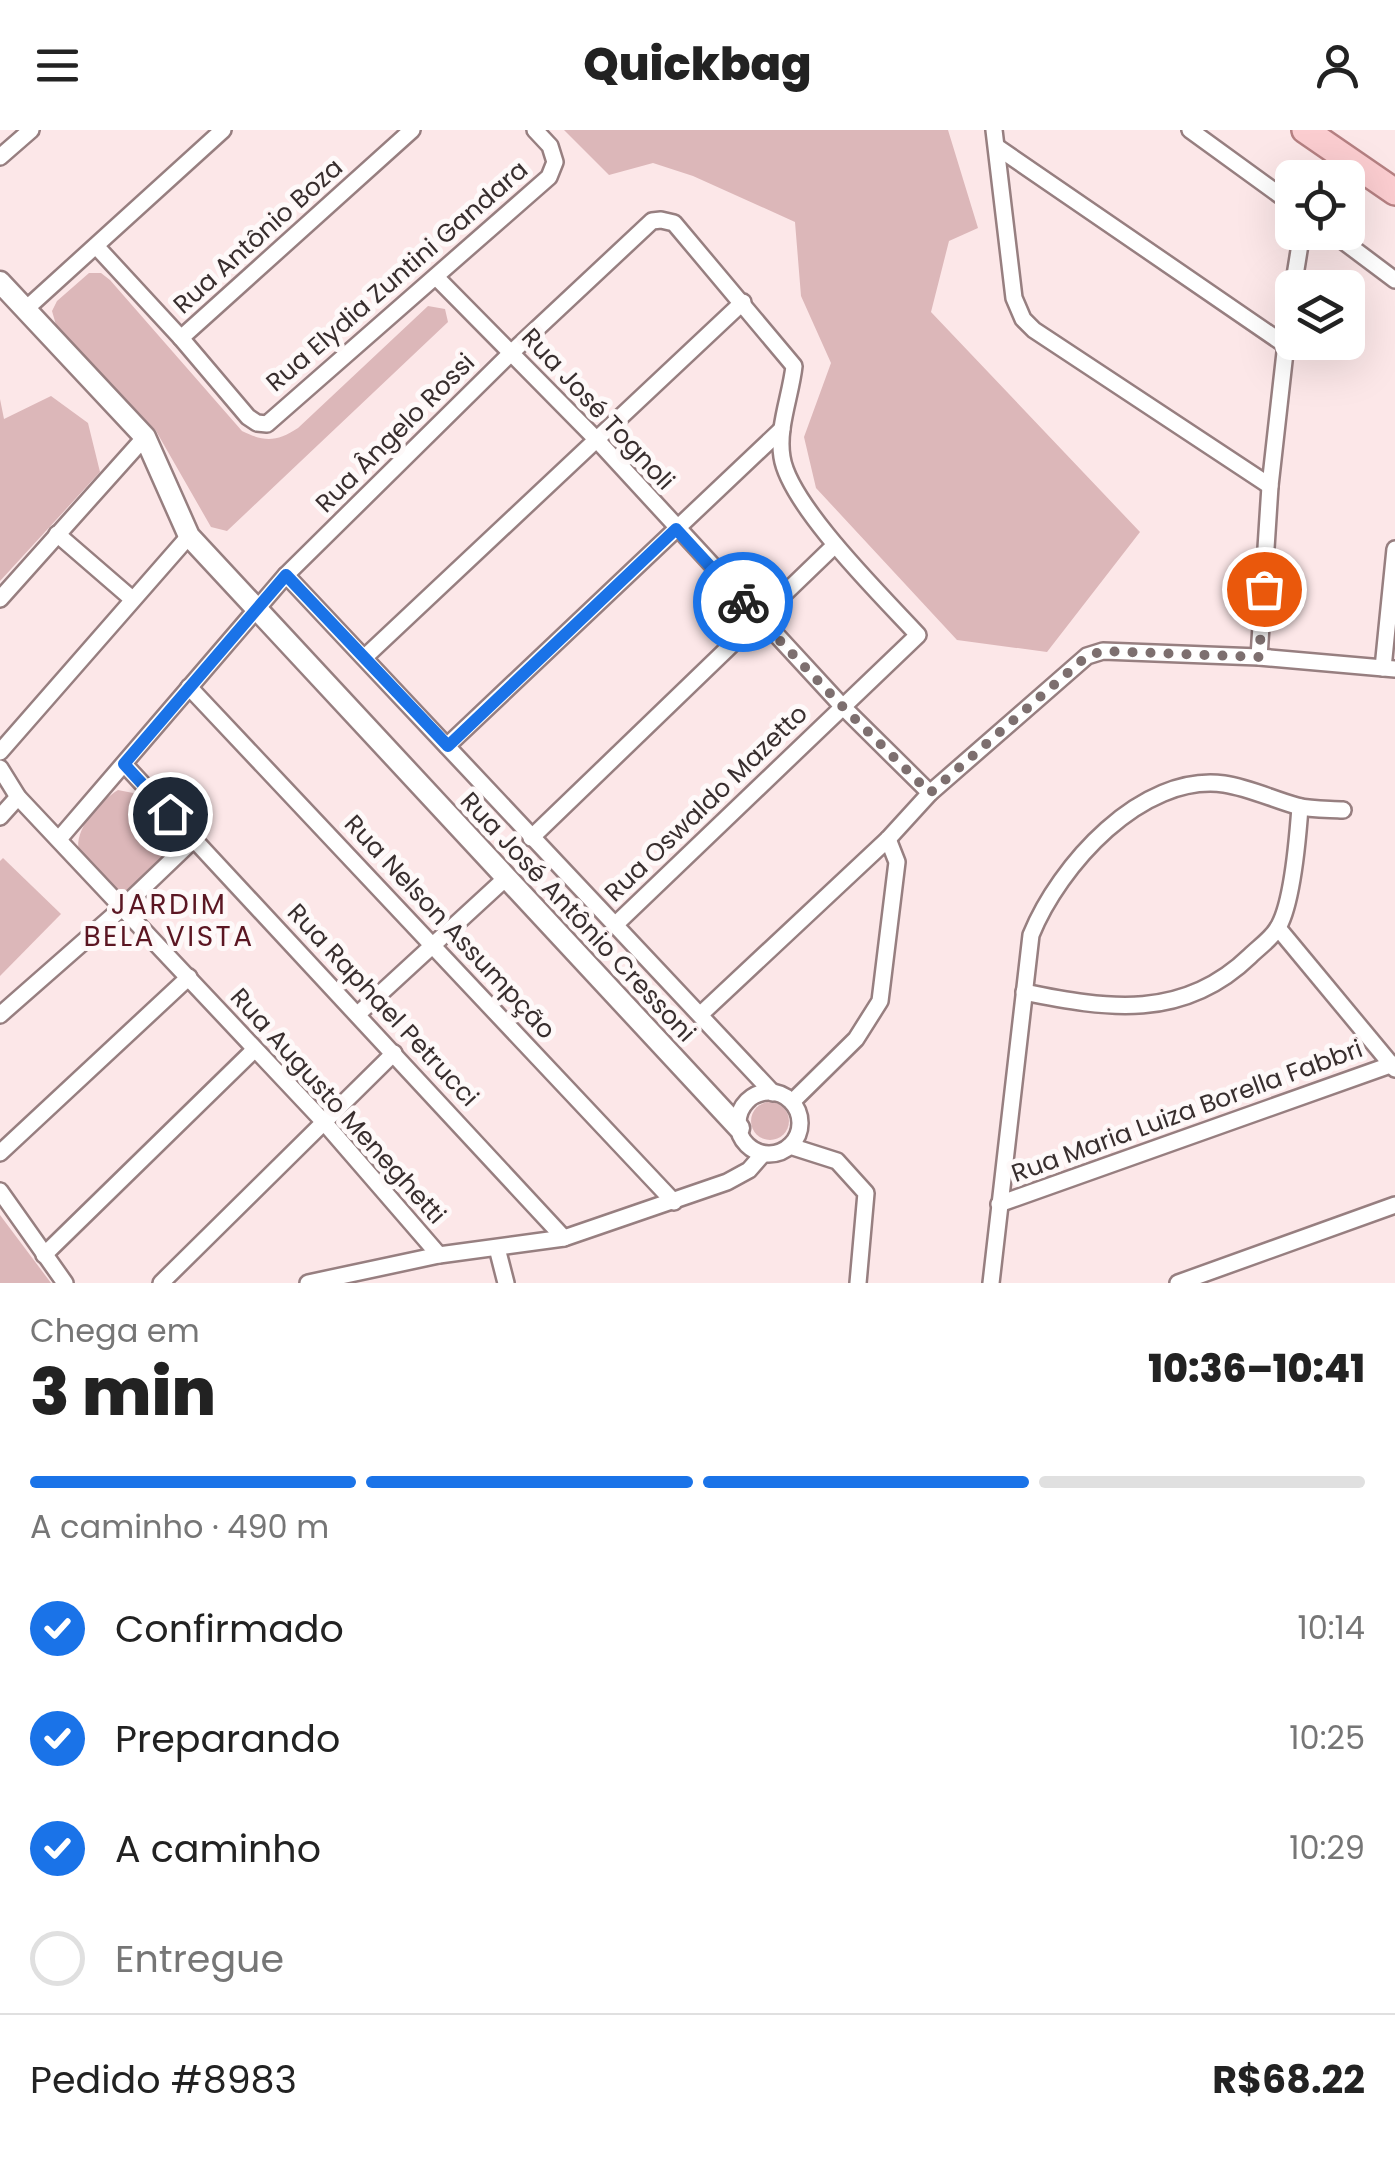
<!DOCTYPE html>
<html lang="pt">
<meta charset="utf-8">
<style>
body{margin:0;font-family:Poppins,sans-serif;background:#f6f6f6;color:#222;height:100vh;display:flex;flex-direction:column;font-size:38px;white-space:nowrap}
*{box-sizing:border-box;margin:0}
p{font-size:32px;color:#767676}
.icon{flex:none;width:55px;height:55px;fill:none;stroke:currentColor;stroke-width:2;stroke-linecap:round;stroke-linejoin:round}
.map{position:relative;height:1153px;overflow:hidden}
.side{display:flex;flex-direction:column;background:#fff;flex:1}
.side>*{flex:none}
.controls{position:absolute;left:1275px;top:30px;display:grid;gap:20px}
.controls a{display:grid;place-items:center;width:90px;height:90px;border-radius:15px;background:#fff;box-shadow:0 10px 40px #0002;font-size:50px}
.pin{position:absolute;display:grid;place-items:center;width:85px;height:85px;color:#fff;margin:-42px;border:5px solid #fff;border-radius:50%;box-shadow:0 2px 10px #0007}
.courier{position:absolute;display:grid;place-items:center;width:100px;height:100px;margin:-50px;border:8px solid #1a73e8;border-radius:50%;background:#fff;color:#222;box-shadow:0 2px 12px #0007}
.summary em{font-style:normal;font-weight:800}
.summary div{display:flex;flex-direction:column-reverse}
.summary{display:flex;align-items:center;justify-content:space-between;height:170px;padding:0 30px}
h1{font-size:65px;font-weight:800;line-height:75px}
.bar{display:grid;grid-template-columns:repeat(4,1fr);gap:15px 10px;align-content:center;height:120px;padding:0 30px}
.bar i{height:12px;border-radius:8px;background:#e0e0e0}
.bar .active{background:#1a73e8}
.bar p{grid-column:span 4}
.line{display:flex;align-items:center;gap:25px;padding:0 30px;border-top:2px solid #e0e0e0}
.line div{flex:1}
ol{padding:0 30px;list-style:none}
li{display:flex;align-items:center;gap:30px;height:110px}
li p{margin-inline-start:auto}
li .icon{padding:10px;border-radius:50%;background:#1a73e8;color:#fff;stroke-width:4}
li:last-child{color:#767676}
li i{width:55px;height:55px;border:5px solid #e0e0e0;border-radius:50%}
header{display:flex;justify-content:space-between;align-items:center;height:130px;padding:0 30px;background:#fff;font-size:45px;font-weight:800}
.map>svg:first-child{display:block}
.green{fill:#dcb7b9}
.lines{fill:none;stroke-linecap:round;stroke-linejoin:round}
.minor-casing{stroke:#977f80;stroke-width:20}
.tertiary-casing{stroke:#977f80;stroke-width:25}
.primary-casing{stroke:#b58082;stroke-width:30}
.minor{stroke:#fff;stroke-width:15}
.tertiary{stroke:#fff;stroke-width:20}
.primary{stroke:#fbcdd0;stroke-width:25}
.done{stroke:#7d6f6f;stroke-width:10;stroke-dasharray:0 18}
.route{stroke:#1a73e8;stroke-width:12}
.labels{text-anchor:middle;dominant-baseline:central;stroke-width:10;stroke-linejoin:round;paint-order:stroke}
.street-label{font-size:25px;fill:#382e2e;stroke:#fef9f9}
.neighbourhood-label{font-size:28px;letter-spacing:2.5px;fill:#5b1622;stroke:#fef9f9}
</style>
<header><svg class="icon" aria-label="menu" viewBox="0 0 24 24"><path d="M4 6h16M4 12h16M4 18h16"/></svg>Quickbag<svg class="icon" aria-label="person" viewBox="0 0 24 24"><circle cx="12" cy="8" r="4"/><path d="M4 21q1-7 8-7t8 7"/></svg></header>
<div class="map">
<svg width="1395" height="1153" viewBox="0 0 1395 1153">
<rect width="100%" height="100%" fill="#fce7e8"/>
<g class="green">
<path d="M564 0H948L978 98 949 111 931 182 1140 402 1047 522 957 510 816 358 804 307 831 233 801 166 795 92 693 46 653 33 609 45Z"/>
<path d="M89 143H101L110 150 242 301C264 312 277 312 298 298L428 176 445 179 448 192 227 401 211 397 156 301 56 195 52 181 57 171Z"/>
<path d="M51 266 88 293 100 342 0 451V269L4 289Z"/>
<path d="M118 660 133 663 171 706 172 720 126 761 117 762 79 721C73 700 100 671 118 660Z"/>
<path d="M3 728 61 784 0 846V731Z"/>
<circle cx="770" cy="991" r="19"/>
<path d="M0 1085 51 1153H0Z"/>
</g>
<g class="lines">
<g class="minor-casing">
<g id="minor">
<path d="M994 0 1014 168 1023 189 1034 200 1270 356"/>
<path d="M1190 0 1292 74"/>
<path d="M997 17 1284 214"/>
<path d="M0 27 31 0"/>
<path d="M1331 102 1395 150"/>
<path d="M96 116 181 208 248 287 257 293 267 294 549 47 555 32 550 16 535 0"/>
<path d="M437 148 596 309 842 576 930 663"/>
<path d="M1293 158 1302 102"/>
<path d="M27 178 223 0"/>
<path d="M181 208 412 0"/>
<path d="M57 404 131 468"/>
<path d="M286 445 773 963"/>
<path d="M0 469 145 307"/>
<path d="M365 527 743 172"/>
<path d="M1259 527 1270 356 1292 160"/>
<path d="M1383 538 1395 419"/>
<path d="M189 557 674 1072"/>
<path d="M447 616 782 299"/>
<path d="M0 622 189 406"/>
<path d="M124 634 564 1108"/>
<path d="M0 638 18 667 323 991 439 1125"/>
<path d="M0 687 18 667"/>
<path d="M531 708 835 415"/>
<path d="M59 709 286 445 511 223 652 91 661 90 674 93 794 236C791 265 777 298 782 327 789 375 883 467 918 505L615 795"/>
<path d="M1278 798 1395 939"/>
<path d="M1024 862C1107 879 1183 891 1250 826 1258 818 1271 809 1277 799 1292 777 1298 705 1300 677"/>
<path d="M358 884 507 747"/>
<path d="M701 884 888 709 930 663 1087 526 1103 521 1259 527 1395 539"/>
<path d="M0 885 123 777 193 710"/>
<circle cx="769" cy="993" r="31"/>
<path d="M792 972 856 909 880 871 897 732 888 709"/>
<path d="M790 1016 837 1031 866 1063 858 1153"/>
<path d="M0 1023 189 847"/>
<path d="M0 1061 65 1153"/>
<path d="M999 1074 1393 934"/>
<path d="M497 1118 506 1153"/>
<path d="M44 1125 254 920"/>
<path d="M161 1153 394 923"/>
<path d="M308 1153 439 1125 564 1108 727 1052 749 1040 763 1024"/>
<path d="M991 1153 1031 805C1059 736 1141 643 1224 654 1250 658 1272 669 1297 676 1312 680 1329 679 1343 680"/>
<path d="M1178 1153 1395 1075"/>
</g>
</g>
<g class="tertiary-casing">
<path id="tertiary" d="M0 152 145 307 189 406 739 998"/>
</g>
<g class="primary-casing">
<path id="primary" d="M1305 0 1395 62"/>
</g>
<use href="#minor" class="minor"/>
<use href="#tertiary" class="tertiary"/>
<use href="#primary" class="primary"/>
</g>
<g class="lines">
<path class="done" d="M743 472 842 576 930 663 1087 526 1103 521 1259 527 1264 459"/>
<path class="route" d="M170 684 124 634 286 445 448 616 676 399 743 472"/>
</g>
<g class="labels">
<g class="street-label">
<text transform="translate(258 106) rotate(-42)">Rua Antônio Boza</text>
<text transform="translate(397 146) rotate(-41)">Rua Elydia Zuntini Gandara</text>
<text transform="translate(598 279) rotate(47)">Rua José Tognoli</text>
<text transform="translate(395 303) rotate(-45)">Rua Ângelo Rossi</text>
<text transform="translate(706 673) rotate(-44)">Rua Oswaldo Mazetto</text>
<text transform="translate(578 787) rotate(47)">Rua José Antônio Cressoni</text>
<text transform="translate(450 797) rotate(47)">Rua Nelson Assumpção</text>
<text transform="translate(383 875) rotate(47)">Rua Raphael Petrucci</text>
<text transform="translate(338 976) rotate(48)">Rua Augusto Meneghetti</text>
<text transform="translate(1187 981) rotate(-20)">Rua Maria Luiza Borella Fabbri</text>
</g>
<g class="neighbourhood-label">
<text x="169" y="774">JARDIM<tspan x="169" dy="32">BELA VISTA</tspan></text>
</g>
</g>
</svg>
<div class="controls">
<a><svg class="icon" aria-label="locate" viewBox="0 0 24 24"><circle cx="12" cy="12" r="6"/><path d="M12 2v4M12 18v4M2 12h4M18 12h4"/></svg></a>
<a><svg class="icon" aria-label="layers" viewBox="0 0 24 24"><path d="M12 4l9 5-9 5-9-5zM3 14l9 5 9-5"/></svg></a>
</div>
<div class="pin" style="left:1264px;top:459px;background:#ea580c"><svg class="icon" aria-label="bag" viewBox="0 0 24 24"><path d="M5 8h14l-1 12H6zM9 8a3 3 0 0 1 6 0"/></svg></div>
<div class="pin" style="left:170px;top:684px;background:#1f2937"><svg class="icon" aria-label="home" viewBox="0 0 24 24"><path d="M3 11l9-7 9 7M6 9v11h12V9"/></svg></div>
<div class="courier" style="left:743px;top:472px"><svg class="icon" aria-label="bike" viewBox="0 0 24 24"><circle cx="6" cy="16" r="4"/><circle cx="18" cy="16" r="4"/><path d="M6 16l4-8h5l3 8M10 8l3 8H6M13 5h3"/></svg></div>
</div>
<section class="side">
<div class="summary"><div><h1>3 min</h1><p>Chega em</p></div><em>10:36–10:41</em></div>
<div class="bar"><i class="active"></i><i class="active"></i><i class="active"></i><i></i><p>A caminho · 490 m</p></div>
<ol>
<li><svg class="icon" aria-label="check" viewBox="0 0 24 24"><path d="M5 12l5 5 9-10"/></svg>Confirmado<p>10:14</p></li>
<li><svg class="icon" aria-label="check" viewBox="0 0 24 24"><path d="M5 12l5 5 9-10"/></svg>Preparando<p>10:25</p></li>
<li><svg class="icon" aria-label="check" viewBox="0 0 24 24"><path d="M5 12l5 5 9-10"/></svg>A caminho<p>10:29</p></li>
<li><i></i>Entregue</li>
</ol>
<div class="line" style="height:130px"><div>Pedido #8983</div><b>R$68.22</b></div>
</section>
